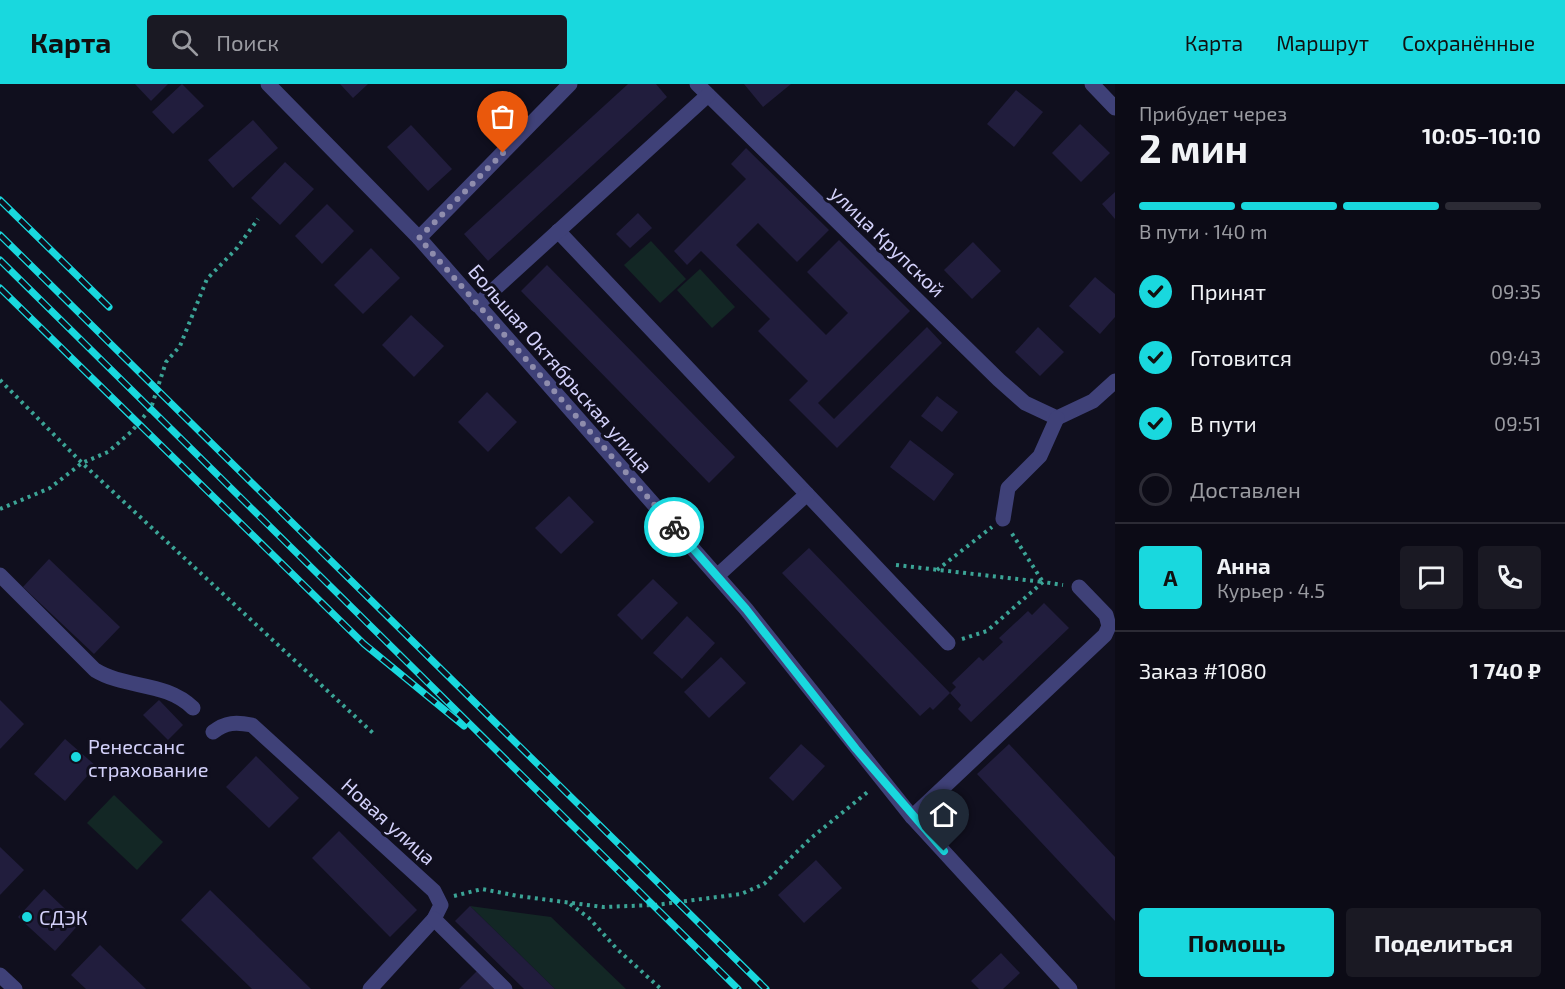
<!DOCTYPE html>
<html lang="ru">
<meta charset="utf-8">
<style>
body{margin:0;font-family:"Exo 2",sans-serif;background:#1a1923;color:#f1f3f6;height:100vh;display:flex;flex-direction:column;font-size:22px;white-space:nowrap}
*{box-sizing:border-box;margin:0}
p{font-size:20px;color:#9a9ba1}
.icon{flex:none;width:33px;height:33px;fill:none;stroke:currentColor;stroke-width:2;stroke-linecap:round;stroke-linejoin:round}
.map{position:relative;flex:1;overflow:hidden}
.side{display:flex;flex-direction:column;background:#0c0b16;width:450px}
.side>*{flex:none}
.pin{position:absolute;display:grid;place-items:center;width:51px;height:51px;color:#fff;margin:-62px -26px;border-radius:50% 50% 50% 0;rotate:-45deg;box-shadow:0 0 6px #0007}
.pin .icon{rotate:45deg}
.courier{position:absolute;display:grid;place-items:center;width:60px;height:60px;margin:-30px;border:4px solid #19d8de;border-radius:50%;background:#fff;color:#222;box-shadow:0 2px 8px #0007}
.head em{font-style:normal;font-weight:700}
.head div{display:flex;flex-direction:column-reverse}
.head{display:flex;align-items:center;justify-content:space-between;height:102px;padding:0 24px}
h1{font-size:39px;font-weight:700;line-height:45px}
.bar{display:grid;grid-template-columns:repeat(4,1fr);gap:9px 6px;align-content:center;height:72px;padding:0 24px}
.bar i{height:8px;border-radius:4px;background:#2c2b35}
.bar .active{background:#19d8de}
.bar p{grid-column:span 4}
.line{display:flex;align-items:center;gap:15px;padding:0 24px;border-top:2px solid #2c2b35}
.line div{flex:1}
.round{display:grid;place-items:center;flex:none;width:63px;height:63px;border-radius:6px;background:#1a1923}
ol{padding:0 24px;list-style:none}
li{display:flex;align-items:center;gap:18px;height:66px}
li p{margin-inline-start:auto}
li .icon{padding:6px;border-radius:50%;background:#19d8de;color:#111;stroke-width:4}
li:last-child{color:#9a9ba1}
li i{width:33px;height:33px;border:3px solid #2c2b35;border-radius:50%}
.cta{display:flex;gap:12px;margin-top:auto;padding:12px 24px}
.cta a{flex:1;height:69px;border-radius:6px;background:#19d8de;color:#111;font-size:24px;font-weight:700;line-height:69px;text-align:center}
.cta a+a{background:#1a1923;color:#f1f3f6}
header{display:flex;align-items:center;gap:36px;box-sizing:border-box;height:84px;padding:0 30px;background:#19d8de;color:#111}
header strong{font-size:28px}
nav{display:flex;gap:33px;margin-inline-start:auto;font-size:21px}
.search{width:420px;height:54px;background:#1a1923;display:flex;align-items:center;gap:15px;box-sizing:border-box;padding:0 21px;border-radius:6px;color:#9a9ba1;font-size:22px}
main{display:flex;flex:1;min-height:0}
.map>svg:first-child{display:block}
.green{fill:#132725}
.building{fill:#211d3d}
.lines{fill:none;stroke-linecap:round;stroke-linejoin:round}
.path{stroke:#3ba496;stroke-width:4;stroke-dasharray:3 4.5;stroke-linecap:butt}
.minor{stroke:#3f4178;stroke-width:15}
.rail-casing{stroke:#19d8de;stroke-width:7}
.rail{stroke:#100f1e;stroke-width:4.5;stroke-dasharray:14;stroke-linecap:butt}
.done{stroke:#8f8dad;stroke-width:6;stroke-dasharray:0 10.8}
.route{stroke:#19d8de;stroke-width:8}
.poi-dot{fill:#19d8de;stroke:#100f1e;stroke-width:2}
.labels{text-anchor:middle;dominant-baseline:central;stroke-width:6;stroke-linejoin:round;paint-order:stroke}
.street-label{font-size:20px;fill:#d3d1fa;stroke:#100f1e}
.poi-label{font-size:20px;fill:#d3d1fa;stroke:#100f1e;text-anchor:start}
</style>
<header>
<strong>Карта</strong>
<div class="search"><svg class="icon" aria-label="search" viewBox="0 0 24 24"><circle cx="10" cy="10" r="6"/><path d="M15 15l6 6"/></svg>Поиск</div>
<nav><a>Карта</a><a>Маршрут</a><a>Сохранённые</a></nav>
</header>
<main>
<div class="map">
<svg width="1115" height="905" viewBox="0 0 1115 905">
<rect width="100%" height="100%" fill="#100f1e"/>
<g class="green">
<path d="M651 157 686 195 660 219 624 181Z"/>
<path d="M700 185 735 223 712 244 677 206Z"/>
<path d="M114 711 163 758 137 786 87 739Z"/>
<path d="M470 822 551 833 626 905H555Z"/>
</g>
<g class="building">
<path d="M135 0H168L151 17Z"/>
<path d="M182 0 204 22 173 50 152 28Z"/>
<path d="M340 0H368L353 14Z"/>
<path d="M628 0H656L667 13 488 177 464 150Z"/>
<path d="M744 0H791L763 23Z"/>
<path d="M1016 6 1043 28 1014 63 987 40Z"/>
<path d="M253 36 278 64 233 104 208 76Z"/>
<path d="M1080 40 1110 69 1081 98 1052 69Z"/>
<path d="M411 41 452 85 428 107 387 63Z"/>
<path d="M746 64 829 146 797 178 758 139 736 161 826 251 848 229 807 188 839 156 910 227 818 319 834 335 927 243 942 259 837 364 789 316 808 297 758 247 770 235 701 167 687 181 674 167 746 95 731 80Z"/>
<path d="M285 78 314 105 280 141 251 114Z"/>
<path d="M1115 108V135L1102 120Z"/>
<path d="M327 120 354 147 322 180 295 152Z"/>
<path d="M638 129 652 144 630 164 616 150Z"/>
<path d="M973 158 1001 187 972 215 944 186Z"/>
<path d="M371 164 400 194 363 230 334 201Z"/>
<path d="M547 181 735 373 709 399 521 207Z"/>
<path d="M1095 193 1115 210V233L1100 250 1069 222Z"/>
<path d="M411 231 444 262 414 293 382 261Z"/>
<path d="M1038 243 1064 268 1040 292 1015 268Z"/>
<path d="M487 308 517 338 488 368 458 338Z"/>
<path d="M937 312 958 328 942 348 921 332Z"/>
<path d="M910 356 954 390 934 417 890 383Z"/>
<path d="M569 412 594 438 561 470 535 444Z"/>
<path d="M809 464 950 609 933 626 930 623 920 632 782 489Z"/>
<path d="M49 475 120 543 94 570 23 503Z"/>
<path d="M653 495 678 519 642 556 617 531Z"/>
<path d="M1044 519 1069 544 971 638 958 625 961 621 950 609 956 603 952 599 979 573 983 577 1003 558 999 554 1028 527 1032 531Z"/>
<path d="M687 532 715 559 682 595 653 569Z"/>
<path d="M721 573 746 599 709 634 684 608Z"/>
<path d="M0 616 24 640 0 665Z"/>
<path d="M159 616 183 641 168 656 143 631Z"/>
<path d="M65 655 96 682 65 717 34 690Z"/>
<path d="M801 660 825 682 793 717 769 694Z"/>
<path d="M1009 660 1115 773V837L977 690Z"/>
<path d="M256 672 299 714 269 744 226 703Z"/>
<path d="M339 747 417 826 390 853 312 774Z"/>
<path d="M0 763 24 786 0 811Z"/>
<path d="M816 776 842 804 804 839 778 811Z"/>
<path d="M44 805 80 839 55 867 18 833Z"/>
<path d="M210 806 311 905H252L181 836Z"/>
<path d="M470 822 555 905H524L455 837Z"/>
<path d="M100 861 146 905H86L71 891Z"/>
<path d="M1001 869 1020 889 1003 905H979L971 897Z"/>
<path d="M480 884 501 905H459Z"/>
</g>
<g class="lines">
<g class="path">
<path d="M0 296 82 379 374 650"/>
<path d="M0 425 50 404 82 379 108 368 131 348 151 324 166 278 180 262 207 195 237 164 258 135"/>
<path d="M896 481 1043 498 1011 448"/>
<path d="M937 486 992 443"/>
<path d="M962 555 987 547 1043 498 1063 501"/>
<path d="M454 812 482 805 518 812 603 823 655 821 741 810 764 800 810 755 870 706"/>
<path d="M570 820 589 834 617 865 661 905"/>
</g>
<g class="minor">
<path d="M268 0 419 154 746 525 912 733 1070 905"/>
<path d="M697 0 999 296 1025 319 1057 334"/>
<path d="M1092 0 1115 24"/>
<path d="M558 147 948 559"/>
<path d="M419 154 570 0"/>
<path d="M477 221 708 11"/>
<path d="M1057 334 1093 317 1115 297"/>
<path d="M1003 435 1008 404 1040 372 1057 334"/>
<path d="M0 491 95 586C126 605 165 597 193 624"/>
<path d="M717 492 807 410"/>
<path d="M213 648C226 638 236 638 252 641L434 807 441 821 434 835 370 905"/>
<path d="M912 733 1105 551 1109 542 1106 531 1079 503"/>
<path d="M434 835 505 905"/>
<path d="M0 891 15 905"/>
</g>
<g class="rail-casing">
<g id="rail">
<path d="M0 116 109 223"/>
<path d="M0 151 766 905"/>
<path d="M0 176 738 905"/>
<path d="M0 204 364 560 464 642"/>
</g>
</g>
<use href="#rail" class="rail"/>
</g>
<g class="lines">
<path class="done" d="M503 69 419 154 674 443"/>
<path class="route" d="M674 443 746 525 856 665 944 767"/>
</g>
<g class="poi-dot">
<circle cx="76" cy="673" r="6"/>
<circle cx="27" cy="833" r="6"/>
</g>
<g class="labels">
<g class="street-label">
<text transform="translate(888 157) rotate(44)">улица Крупской</text>
<text transform="translate(561 284) rotate(49)">Большая Октябрьская улица</text>
<text transform="translate(389 737) rotate(42)">Новая улица</text>
</g>
<g class="poi-label">
<text x="88" y="662">Ренессанс<tspan x="88" dy="23">страхование</tspan></text>
<text x="39" y="833">СДЭК</text>
</g>
</g>
</svg>
<div class="pin" style="left:503px;top:69px;background:#ea580c"><svg class="icon" aria-label="bag" viewBox="0 0 24 24"><path d="M5 8h14l-1 12H6zM9 8a3 3 0 0 1 6 0"/></svg></div>
<div class="pin" style="left:944px;top:767px;background:#1f2937"><svg class="icon" aria-label="home" viewBox="0 0 24 24"><path d="M3 11l9-7 9 7M6 9v11h12V9"/></svg></div>
<div class="courier" style="left:674px;top:443px"><svg class="icon" aria-label="bike" viewBox="0 0 24 24"><circle cx="6" cy="16" r="4"/><circle cx="18" cy="16" r="4"/><path d="M6 16l4-8h5l3 8M10 8l3 8H6M13 5h3"/></svg></div>
</div>
<section class="side">
<div class="head"><div><h1>2 мин</h1><p>Прибудет через</p></div><em>10:05–10:10</em></div>
<div class="bar"><i class="active"></i><i class="active"></i><i class="active"></i><i></i><p>В пути · 140 m</p></div>
<ol>
<li><svg class="icon" aria-label="check" viewBox="0 0 24 24"><path d="M5 12l5 5 9-10"/></svg>Принят<p>09:35</p></li>
<li><svg class="icon" aria-label="check" viewBox="0 0 24 24"><path d="M5 12l5 5 9-10"/></svg>Готовится<p>09:43</p></li>
<li><svg class="icon" aria-label="check" viewBox="0 0 24 24"><path d="M5 12l5 5 9-10"/></svg>В пути<p>09:51</p></li>
<li><i></i>Доставлен</li>
</ol>
<div class="line" style="height:108px"><b class="round" style="background:#19d8de;color:#111">А</b><div><b>Анна</b><p>Курьер · 4.5</p></div><a class="round"><svg class="icon" aria-label="chat" viewBox="0 0 24 24"><path d="M4 5h16v11H9l-5 4z"/></svg></a><a class="round"><svg class="icon" aria-label="phone" viewBox="0 0 24 24"><path d="M5 4h4l2 5-3 2q2 4 5 5l2-3 5 2v4C11 20 4 13 5 4z"/></svg></a></div>
<div class="line" style="height:78px"><div>Заказ #1080</div><b>1 740 ₽</b></div>
<div class="cta"><a>Помощь</a><a>Поделиться</a></div>
</section>
</main>
